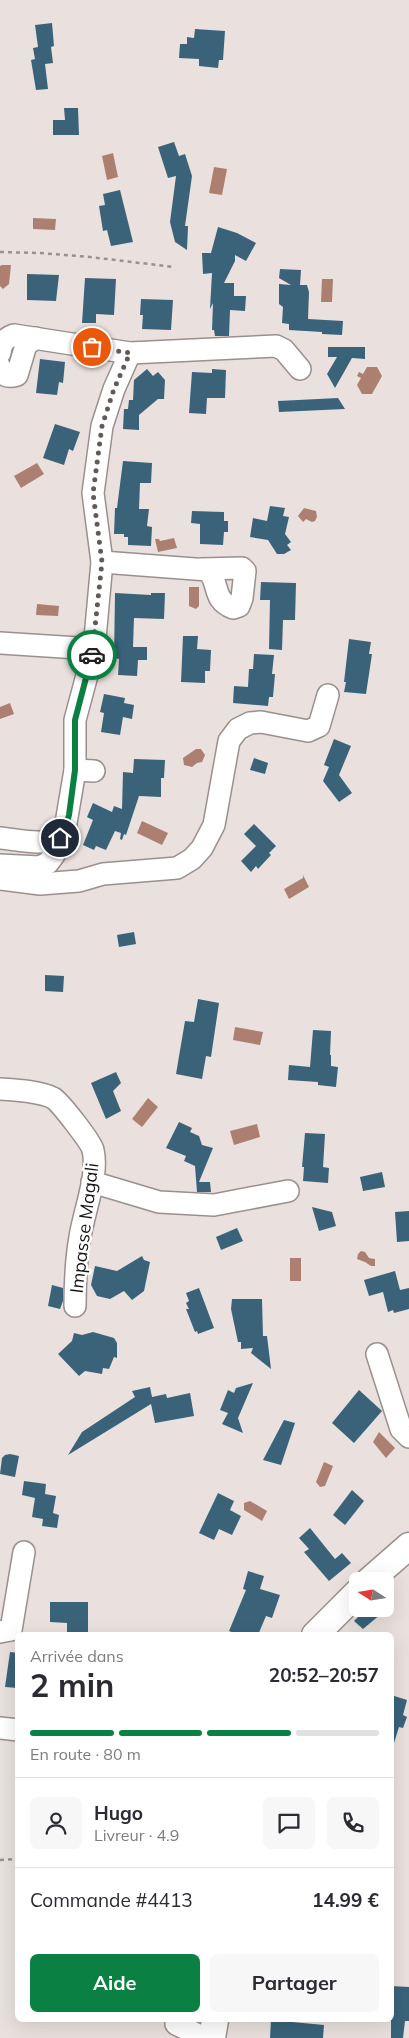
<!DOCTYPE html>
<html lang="fr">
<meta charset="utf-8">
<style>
body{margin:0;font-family:Mulish,sans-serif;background:#f7f7f7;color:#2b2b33;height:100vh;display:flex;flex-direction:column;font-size:19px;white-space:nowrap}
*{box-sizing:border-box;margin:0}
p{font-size:16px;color:#7c7c81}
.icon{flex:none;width:28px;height:28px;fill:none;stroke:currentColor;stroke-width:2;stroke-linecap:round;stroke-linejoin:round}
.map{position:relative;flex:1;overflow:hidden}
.side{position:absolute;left:15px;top:1632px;width:379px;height:390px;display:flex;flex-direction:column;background:#fff;border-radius:8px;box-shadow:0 5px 20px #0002}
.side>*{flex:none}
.needle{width:32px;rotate:282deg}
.controls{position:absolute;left:349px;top:1572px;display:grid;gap:10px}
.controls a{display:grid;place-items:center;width:45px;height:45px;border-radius:8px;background:#fff;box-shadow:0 5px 20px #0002;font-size:25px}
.pin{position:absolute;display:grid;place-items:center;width:42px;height:42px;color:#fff;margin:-21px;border:2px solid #fff;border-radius:50%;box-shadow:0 1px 5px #0007}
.courier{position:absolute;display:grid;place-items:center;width:50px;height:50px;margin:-25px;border:4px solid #0b8043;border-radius:50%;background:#fff;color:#222;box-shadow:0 1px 6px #0007}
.head em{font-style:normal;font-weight:700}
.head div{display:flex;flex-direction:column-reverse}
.head{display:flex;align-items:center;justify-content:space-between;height:85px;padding:0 15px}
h1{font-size:32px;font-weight:700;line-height:38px}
.bar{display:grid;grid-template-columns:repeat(4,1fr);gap:8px 5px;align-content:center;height:60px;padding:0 15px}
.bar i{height:6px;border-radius:4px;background:#e1e1e2}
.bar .selected{background:#0b8043}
.bar p{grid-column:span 4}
.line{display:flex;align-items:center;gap:12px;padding:0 15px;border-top:1px solid #e1e1e2}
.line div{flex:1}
.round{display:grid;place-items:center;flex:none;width:52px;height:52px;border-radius:8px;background:#f7f7f7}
.action{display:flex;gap:10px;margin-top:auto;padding:10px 15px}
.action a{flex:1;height:58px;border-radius:8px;background:#0b8043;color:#fff;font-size:20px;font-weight:700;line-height:58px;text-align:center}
.action a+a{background:#f7f7f7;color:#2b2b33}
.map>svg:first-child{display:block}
.water{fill:#ac7f70}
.building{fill:#3a637a}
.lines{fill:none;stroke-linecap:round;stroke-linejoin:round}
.minor-casing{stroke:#99908e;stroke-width:24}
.major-casing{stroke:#99908e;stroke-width:29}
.path{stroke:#98928f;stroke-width:2.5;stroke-dasharray:4 4;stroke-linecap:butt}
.minor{stroke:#fff;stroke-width:21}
.major{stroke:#fff;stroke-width:26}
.done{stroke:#605b59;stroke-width:5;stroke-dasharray:0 9}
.route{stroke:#0b8043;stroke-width:6}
.labels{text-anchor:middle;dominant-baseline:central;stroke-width:5;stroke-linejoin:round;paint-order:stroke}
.street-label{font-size:18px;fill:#161312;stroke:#fff}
</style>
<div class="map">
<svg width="409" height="2038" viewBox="0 0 409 2038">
<rect width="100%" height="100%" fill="#eae1de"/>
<g class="water">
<path d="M113 153 118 177 107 180 102 156Z"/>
<path d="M214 167 227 169 222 195 209 193Z"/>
<path d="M33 218 56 219 55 230 33 229Z"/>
<path d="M2 265H11L9 284 3 289 0 286V266Z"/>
<path d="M322 279H333L332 302H321Z"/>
<path d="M367 367H377L382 376 372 394H362L357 385 361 378 357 376 359 372 363 374Z"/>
<path d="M37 463 44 474 21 488 14 476Z"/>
<path d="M304 508 316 511 317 517 315 521 312 522 306 519 303 522 298 516Z"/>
<path d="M174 538 177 548 158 552 155 539H159L160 541Z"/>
<path d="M189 587H199V606L196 609 189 606Z"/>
<path d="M37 604 59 606 58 616 36 615Z"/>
<path d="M10 703 14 714 0 719V707Z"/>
<path d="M196 749H201L205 755 202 762 197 763 192 767 184 765 183 758Z"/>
<path d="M142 821 168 833 162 845 137 833Z"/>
<path d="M303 875 309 887 289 899 284 889 303 878Z"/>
<path d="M235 1027 263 1032 260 1045 233 1040Z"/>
<path d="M148 1098 158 1107 142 1127 132 1119Z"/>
<path d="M257 1124 260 1137 234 1145 230 1131Z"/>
<path d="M361 1251 365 1252 369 1258 375 1259V1266H371L365 1262 357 1259 358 1254Z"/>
<rect x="290" y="1258" width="11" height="23"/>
<path d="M379 1432 395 1448 386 1458 373 1442Z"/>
<path d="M324 1462 333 1466 325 1486 320 1487 316 1482Z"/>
<path d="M250 1501 267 1511 262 1521 244 1510V1503Z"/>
</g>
<g class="building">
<path d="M52 23 54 46 51 47 53 63 45 64 48 89 36 90 31 60 35 59 33 48 38 47 35 25Z"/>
<path d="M195 29 225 31 223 60H219L218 68 199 66V59L179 58 180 44H187V37L194 38Z"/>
<path d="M64 108H78L79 135H53V120H65Z"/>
<path d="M174 142 179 156 185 154 192 176 185 226H188L187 250 175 242 170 222 176 176 168 178 158 147Z"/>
<path d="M120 190 133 242 111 246 107 230 103 231 99 206 105 205 103 194Z"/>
<path d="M218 227 237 233 256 243 246 261 235 255V261L224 283H234V296H246L245 311 230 310 229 336H215L214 330H212L213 303 210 309 212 273 203 274 202 253H211Z"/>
<path d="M280 269 301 270 300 285H307L309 292 308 319 343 321 342 335 322 334V332L289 330V324L282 323 283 307 279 304V284L291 285 279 278Z"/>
<path d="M27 274 59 275 56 301 27 300Z"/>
<path d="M85 278 116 279 114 315 96 314V323H82Z"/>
<path d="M141 299 173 300 171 330 142 329 143 315H140Z"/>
<path d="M328 347H365V359L352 358 335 388 327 374 337 357H328Z"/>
<path d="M40 359 65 362 63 383 59 382 57 395 36 393Z"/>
<path d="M147 369 153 376 158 372 165 380 164 399H158L139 415V430L123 429 124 409H128L129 400H133L134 380Z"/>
<path d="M212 369 226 370 225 398H207L206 414 189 413 192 372 212 373Z"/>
<path d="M338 398 345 409 279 412 278 401Z"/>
<path d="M55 424 80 432 73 451 69 449 64 465 43 458Z"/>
<path d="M123 461 152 463 151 483H140L139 509H149L147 526 152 527 151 546 128 545V537H124V534H114L115 508H117Z"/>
<path d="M270 506 285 508 283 516 289 517 285 534 291 542 287 545 291 550 284 554H277L268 540 250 537 253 518 267 521Z"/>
<path d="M192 511 224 512V521H228V532H224L223 545 200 544V524L191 523Z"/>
<path d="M261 582 296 583 295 620H283L282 650 269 649 270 600H260Z"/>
<path d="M115 593 151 595V593H165L164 619 134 618 133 647H147V660H138L137 676 118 675 119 659 114 658Z"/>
<path d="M183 636H198L197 649 211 650 210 671H205V683L181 682Z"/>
<path d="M349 639 371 642 369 654H372L366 694 344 692 346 682H344Z"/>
<path d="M254 654 274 655 272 674H275L273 697H269L268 706 233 703 234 686 248 687 249 669H253Z"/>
<path d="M104 694 125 698 124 703 134 705 132 719 123 717 120 735 101 732 104 713 100 712Z"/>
<path d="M334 739 351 746 339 775 352 793 339 802 323 781 329 767 324 765Z"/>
<path d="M254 758 268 763 265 774 250 770Z"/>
<path d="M134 759 165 760 164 778H161V797L139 796 126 835 124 834 122 840 120 839 121 833 115 831 106 850 96 846 94 850 83 845 93 820 87 817 93 803 112 812 114 806 122 809 123 772 133 773Z"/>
<path d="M254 824 276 846 269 853 271 855 258 869 256 866 251 872 241 861 256 846 244 834Z"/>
<path d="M134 932 136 944 119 947 117 935Z"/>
<path d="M45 975 64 976 63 992 45 991Z"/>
<path d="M198 999 219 1003 211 1057 206 1056 202 1079 176 1074 185 1021 194 1022Z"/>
<path d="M313 1030 331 1031 330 1055H331V1066L338 1067 336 1087 318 1085V1082L288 1080 289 1065 310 1067Z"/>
<path d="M116 1072 121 1083 113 1091 121 1111 106 1119 91 1083Z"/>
<path d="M179 1122 192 1128 190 1132 199 1136 202 1145 213 1148 199 1182H210L211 1192H197L195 1166 184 1161 186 1156 166 1148Z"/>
<path d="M305 1133 325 1134 323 1167 329 1168 328 1183 303 1181 304 1167H302Z"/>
<path d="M382 1172 385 1187 363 1191 360 1177Z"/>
<path d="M312 1207 332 1212 336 1226 319 1231Z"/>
<path d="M409 1211V1241L397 1242 395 1212Z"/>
<path d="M237 1228 243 1241 221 1250 216 1237Z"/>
<path d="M142 1256 144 1260 150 1262 144 1291 132 1300 124 1291 110 1299 97 1296 91 1285 95 1266 117 1271Z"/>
<path d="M395 1271 400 1290 409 1288V1309L394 1313 393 1310 388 1312 383 1292 369 1296 364 1280Z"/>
<path d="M52 1285 63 1288V1301L60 1309 48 1306Z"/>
<path d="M199 1288 214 1328 198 1334 197 1331 195 1332 186 1309H189L186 1303 189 1301 186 1293Z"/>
<path d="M232 1299H262L263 1336H267L271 1369 251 1353 253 1348 241 1349V1342H238L231 1309Z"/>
<path d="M93 1332 114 1338 117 1343V1358L114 1357 109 1369 103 1368 102 1374 85 1371 79 1376 58 1354 72 1341 74 1333 82 1335Z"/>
<path d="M253 1383 238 1418 243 1433 222 1424 228 1413 220 1410 228 1390 234 1393 236 1388Z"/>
<path d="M150 1387 152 1397 166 1394 167 1398 190 1393 194 1416 155 1423 151 1404 68 1455 82 1432 135 1397 132 1391Z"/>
<path d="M359 1390 382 1411 354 1443 332 1423Z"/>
<path d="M284 1420 295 1423 281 1465 263 1460Z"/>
<path d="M10 1454 19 1456 15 1477 0 1474 2 1458 5 1455Z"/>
<path d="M24 1481 46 1484 45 1494 56 1496 53 1513 59 1515 57 1528 42 1526 43 1519 32 1517 35 1498 22 1495Z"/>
<path d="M352 1490 364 1501 345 1525 333 1515Z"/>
<path d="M218 1493 234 1501 230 1510 241 1516 232 1535 219 1529 214 1540 199 1533Z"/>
<path d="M310 1528 335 1559 342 1553 351 1563 329 1581 304 1552 309 1549 299 1538Z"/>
<path d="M248 1571 264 1576 260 1589 280 1595 272 1618 266 1616 258 1635H239L229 1631 246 1590 243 1589Z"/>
<path d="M50 1602H88V1635H67V1623L50 1622Z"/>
<path d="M366 1609H387L363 1629 354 1621Z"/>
<path d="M10 1652 18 1653V1688L5 1687Z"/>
<path d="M391 1695 407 1700 403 1715 407 1717 403 1728 399 1727 394 1743H391Z"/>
<path d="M391 1986 409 1987V2021H405L403 2038H391Z"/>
<path d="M271 2020 324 2025 323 2038H270Z"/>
</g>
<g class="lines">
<g class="minor-casing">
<g id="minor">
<path d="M0 353C1 343 5 338 14 335L130 353 276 346 284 350 300 369"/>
<path d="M0 367C2 376 8 378 17 375L26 345 36 338"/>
<path d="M102 562 208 570C220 584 212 600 233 608L239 606 242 598 245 571 242 568 201 569"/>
<path d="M0 643 94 649"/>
<path d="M75 770 94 771"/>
<path d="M0 838C20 840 42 846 60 838"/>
<path d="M0 865 39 867 48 863 54 855 65 829 75 770V720L94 649 102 562 93 493 102 426 114 389 130 353"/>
<path d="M0 879 40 884 79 881 103 874 177 868 192 859 202 848 214 825 229 741 238 729 250 723 261 722 308 731 319 726 328 695"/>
<path d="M0 1089C15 1090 40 1091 53 1098 60 1102 91 1142 93 1150 99 1175 84 1211 80 1237 76 1260 75 1283 75 1306"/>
<path d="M92 1182 159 1202 214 1205 288 1191"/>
<path d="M377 1354 401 1429 409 1437"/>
<path d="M0 1632 11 1630 24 1552"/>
<path d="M0 1728 18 1730"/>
<path d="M176 2024 204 2038"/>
</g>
</g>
<g class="major-casing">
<g id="major">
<path d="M369 1581 409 1546"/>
<path d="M315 1635 358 1592"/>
<path d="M212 2038 215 2020"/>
</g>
</g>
<g class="path">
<path d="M0 252 40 253 90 257 174 267"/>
<path d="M0 1860 18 1859"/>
</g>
<use href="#minor" class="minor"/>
<use href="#major" class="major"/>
</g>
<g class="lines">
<path class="done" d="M92 347 130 353 114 389 102 426 93 493 102 562 92 655"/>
<path class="route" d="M60 838 65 829 69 815 75 770V720L92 655"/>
</g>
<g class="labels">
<g class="street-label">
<text transform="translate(84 1228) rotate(-83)">Impasse Magali</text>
</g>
</g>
</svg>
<div class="controls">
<a><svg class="needle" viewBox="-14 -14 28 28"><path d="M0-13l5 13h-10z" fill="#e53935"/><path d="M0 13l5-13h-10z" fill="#7c7c81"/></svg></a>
</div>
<div class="pin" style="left:92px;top:347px;background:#ea580c"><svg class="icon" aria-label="bag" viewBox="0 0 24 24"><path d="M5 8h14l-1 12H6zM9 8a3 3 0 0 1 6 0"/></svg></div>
<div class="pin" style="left:60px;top:838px;background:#1f2937"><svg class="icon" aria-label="home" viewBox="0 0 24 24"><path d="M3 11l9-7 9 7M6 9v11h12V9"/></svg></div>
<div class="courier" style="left:92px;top:655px"><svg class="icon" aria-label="car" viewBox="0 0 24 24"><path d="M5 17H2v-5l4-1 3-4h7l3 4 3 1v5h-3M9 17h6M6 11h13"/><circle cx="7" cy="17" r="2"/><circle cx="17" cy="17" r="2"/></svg></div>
<section class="side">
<div class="head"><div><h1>2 min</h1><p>Arrivée dans</p></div><em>20:52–20:57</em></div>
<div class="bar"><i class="selected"></i><i class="selected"></i><i class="selected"></i><i></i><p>En route · 80 m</p></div>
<div class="line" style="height:90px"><a class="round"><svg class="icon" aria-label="person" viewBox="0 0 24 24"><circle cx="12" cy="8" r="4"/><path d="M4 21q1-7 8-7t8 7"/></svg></a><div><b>Hugo</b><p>Livreur · 4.9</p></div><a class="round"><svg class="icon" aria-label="chat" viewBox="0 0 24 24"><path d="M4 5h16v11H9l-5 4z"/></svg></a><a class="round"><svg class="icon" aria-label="phone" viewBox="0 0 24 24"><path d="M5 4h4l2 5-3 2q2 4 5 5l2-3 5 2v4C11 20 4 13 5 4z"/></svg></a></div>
<div class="line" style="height:65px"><div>Commande #4413</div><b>14.99 €</b></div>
<div class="action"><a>Aide</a><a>Partager</a></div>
</section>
</div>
